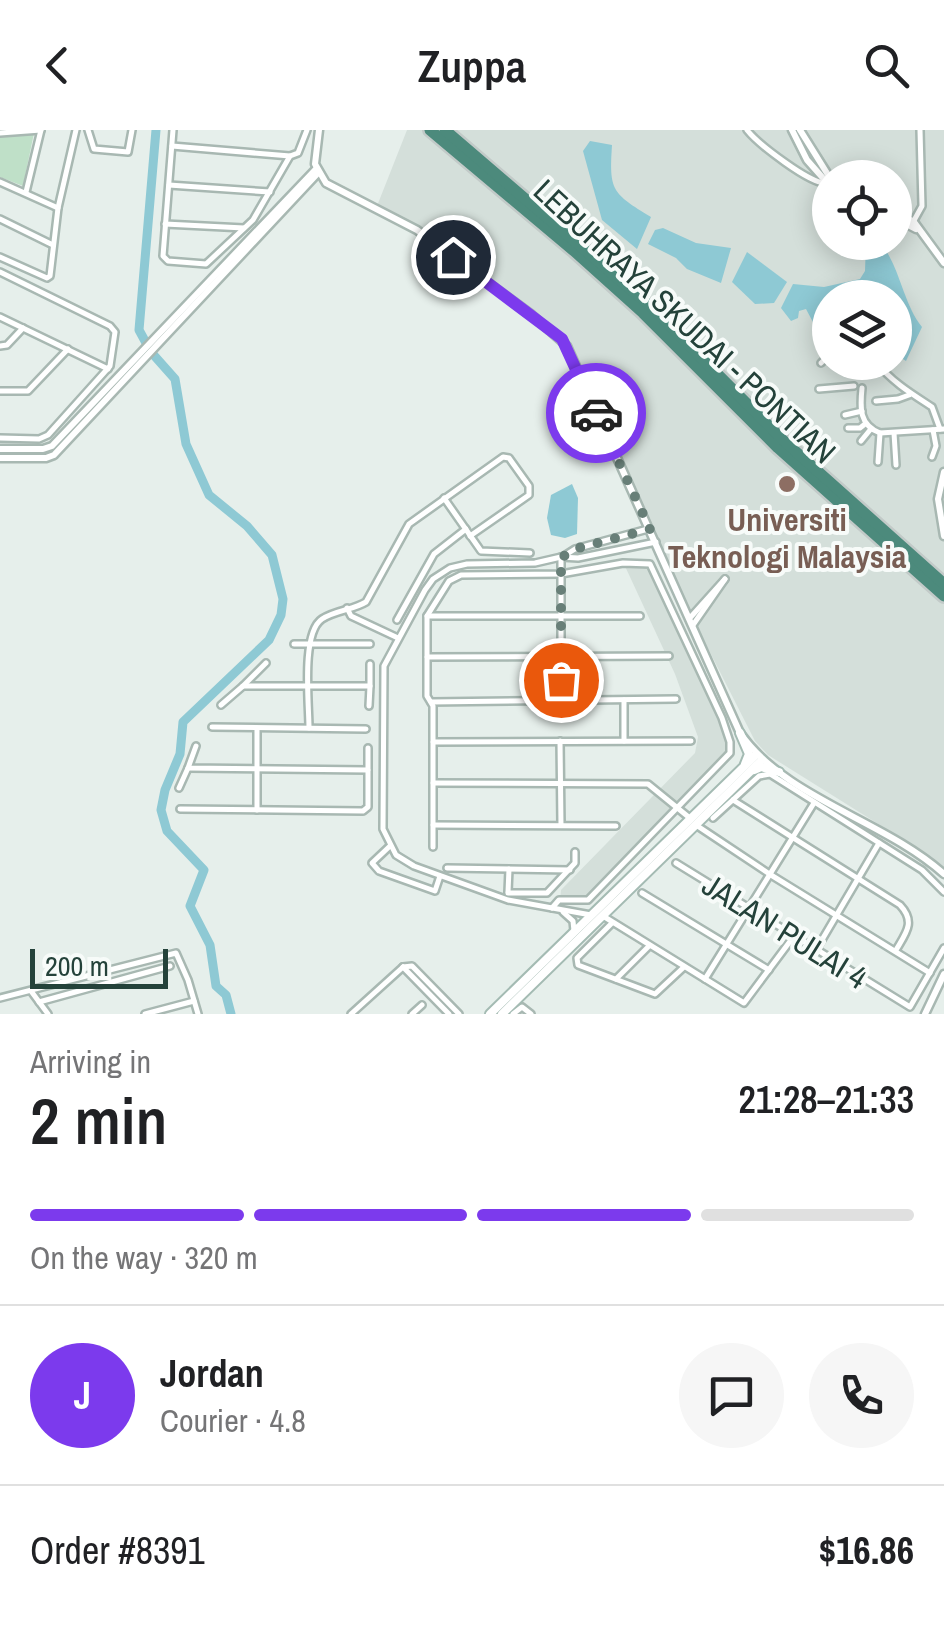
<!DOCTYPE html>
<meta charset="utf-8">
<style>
body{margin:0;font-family:"Archivo Narrow",sans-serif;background:#f6f6f6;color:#202124;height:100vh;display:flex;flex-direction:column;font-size:38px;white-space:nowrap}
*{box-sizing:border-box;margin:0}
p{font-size:32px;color:#757577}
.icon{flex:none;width:55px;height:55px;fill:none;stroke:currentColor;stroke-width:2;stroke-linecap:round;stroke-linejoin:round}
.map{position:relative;height:884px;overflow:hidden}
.panel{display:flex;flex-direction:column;background:#fff;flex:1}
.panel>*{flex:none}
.buttons{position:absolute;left:812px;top:30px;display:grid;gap:20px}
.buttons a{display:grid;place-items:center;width:100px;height:100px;border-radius:50%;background:#fff;box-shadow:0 5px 25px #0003;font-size:50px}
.scale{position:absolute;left:30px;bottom:25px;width:138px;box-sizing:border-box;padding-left:10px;border:5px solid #24423a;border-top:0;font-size:28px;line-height:35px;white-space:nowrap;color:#24423a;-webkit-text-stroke:8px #f7fbf9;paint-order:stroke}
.pin{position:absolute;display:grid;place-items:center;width:85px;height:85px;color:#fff;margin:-42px;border:5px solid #fff;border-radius:50%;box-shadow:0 2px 10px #0007}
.courier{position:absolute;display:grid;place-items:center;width:100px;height:100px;margin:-50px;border:8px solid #7c3aed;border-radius:50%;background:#fff;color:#222;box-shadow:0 2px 12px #0007}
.summary em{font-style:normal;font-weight:600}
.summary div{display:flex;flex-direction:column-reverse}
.summary{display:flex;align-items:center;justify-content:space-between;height:170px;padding:0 30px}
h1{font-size:65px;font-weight:600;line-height:75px}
.bar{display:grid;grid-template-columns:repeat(4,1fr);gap:15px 10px;align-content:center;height:120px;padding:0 30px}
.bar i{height:12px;border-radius:8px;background:#e0e0e0}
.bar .active{background:#7c3aed}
.bar p{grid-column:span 4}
.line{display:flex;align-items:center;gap:25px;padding:0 30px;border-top:2px solid #e0e0e0}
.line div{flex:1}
.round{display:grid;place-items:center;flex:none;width:105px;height:105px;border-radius:52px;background:#f6f6f6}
header{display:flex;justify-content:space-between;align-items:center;height:130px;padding:0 30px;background:#fff;font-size:45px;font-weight:600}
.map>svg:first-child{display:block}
.built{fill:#d4dfda;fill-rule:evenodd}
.green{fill:#bfe0c8}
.water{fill:#8ec9d4}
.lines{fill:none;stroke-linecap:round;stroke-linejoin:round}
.river{stroke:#8ec9d4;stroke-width:9}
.minor-casing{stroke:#a8b8b2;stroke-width:10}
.tertiary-casing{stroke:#a8b8b2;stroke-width:11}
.secondary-casing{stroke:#a4bbb3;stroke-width:12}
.trunk-casing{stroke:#c2cac8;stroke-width:16}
.minor{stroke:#fff;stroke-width:5}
.tertiary{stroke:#fff;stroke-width:6}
.secondary{stroke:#fff;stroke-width:8}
.trunk{stroke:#4c8a7c;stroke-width:11}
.done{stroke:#687f78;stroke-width:10;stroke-dasharray:0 18}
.route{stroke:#7c3aed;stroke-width:12}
.education-dot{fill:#8d6e63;stroke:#f7fbf9;stroke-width:4}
.labels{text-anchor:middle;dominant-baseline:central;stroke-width:8;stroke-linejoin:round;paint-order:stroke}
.street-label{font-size:32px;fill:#24423a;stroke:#f7fbf9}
.education-label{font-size:32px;font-weight:bold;fill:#785e54;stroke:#f7fbf9}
</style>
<header><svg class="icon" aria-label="back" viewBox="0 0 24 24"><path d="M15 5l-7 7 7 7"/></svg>Zuppa<svg class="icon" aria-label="search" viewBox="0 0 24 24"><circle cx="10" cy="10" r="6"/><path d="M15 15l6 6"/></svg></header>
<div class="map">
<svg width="944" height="884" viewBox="0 0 944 884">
<rect width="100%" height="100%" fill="#e6efeb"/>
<g class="built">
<path d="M407 0H944V739L923 722 768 625 755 611 689 481 564 205 417 96 377 76ZM830 48H895V112H830ZM830 168H895V232H830Z"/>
<path d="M640 430 655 437 733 617 729 629 589 771 560 772 561 760 695 623 698 607 675 544 624 434 626 431Z"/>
</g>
<path class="green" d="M34 3 23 56 0 47V5Z"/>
<g class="water">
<path d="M590 11 612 15C609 61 612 63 651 87L637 119 602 90 583 21Z"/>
<path d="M663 98 696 113 731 118 721 153 687 139 676 128 648 114 655 100Z"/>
<path d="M866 113H881C901 140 903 173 922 197L906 231 895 224V168H830V213L823 211 806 179 799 181 798 188 791 191 781 178 793 154 824 157 860 149 865 141Z"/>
<path d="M747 122 787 152 774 173 755 174 732 152Z"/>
<path d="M572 354 578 368 577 404 565 408 551 405 547 388 551 365Z"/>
</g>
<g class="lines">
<path class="river" d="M156 0 139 200 151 222 175 249 186 314 209 365 247 396 272 425 283 469 281 485 269 510 183 592 180 624 165 660 161 680 167 701 204 740 190 776 210 815 216 856 226 865 231 884"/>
<g class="minor-casing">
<g id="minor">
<path d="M88 0 94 19 128 22 132 0"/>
<path d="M173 0 163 126 168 131 206 134 253 90 290 26 298 23 307 0"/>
<path d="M747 0C758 14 810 54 826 53"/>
<path d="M0 3 41 0"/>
<path d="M172 16 290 26"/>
<path d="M0 52 58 78"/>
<path d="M169 55 270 62"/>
<path d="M26 62 41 0"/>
<path d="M0 89 53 115"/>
<path d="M165 94 244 98"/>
<path d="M912 94 922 76 920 0"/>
<path d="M0 127 47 148 50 146 58 78 76 0"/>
<path d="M0 142 110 196 115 202 110 236 48 305 39 309 0 308"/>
<path d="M0 187 108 239"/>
<path d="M0 216 7 215 23 198"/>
<path d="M876 232C892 252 912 264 932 277L940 299"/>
<path d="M821 233 830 224"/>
<path d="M862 258C860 278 859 295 880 303L944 299"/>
<path d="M819 259 854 256"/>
<path d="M0 261H28L68 219"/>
<path d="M876 271 898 269 909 265"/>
<path d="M845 285 862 281"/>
<path d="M848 298H860L865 294"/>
<path d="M894 303 896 335"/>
<path d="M861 311 870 300"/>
<path d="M932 327 936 316 933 300"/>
<path d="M878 332 880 303"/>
<path d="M444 368 481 421 530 423"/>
<path d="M564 426 575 419 648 399"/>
<path d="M561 427V569"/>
<path d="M347 478 351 486 398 508"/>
<path d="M427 486H640"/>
<path d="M689 489 725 449"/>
<path d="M397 490 434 424 466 399"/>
<path d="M693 495 725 449"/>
<path d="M294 514H370"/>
<path d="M427 527 669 526"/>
<path d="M243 556 266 533"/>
<path d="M370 556V534"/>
<path d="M624 570V611"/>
<path d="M431 572 676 569"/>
<path d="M221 575 243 556H370L369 576"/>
<path d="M212 597 366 599"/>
<path d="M309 598C309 574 301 503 322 489 336 480 353 480 366 472L409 394 503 327 509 328 529 356V365L470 406"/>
<path d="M560 611 561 695"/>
<path d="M433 612 691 611"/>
<path d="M196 616 188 638 368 640"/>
<path d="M433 653 648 654 691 689"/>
<path d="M179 658 188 638"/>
<path d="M733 670 900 775C916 792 906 803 896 820"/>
<path d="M180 679 363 681 368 677V618"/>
<path d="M257 680V598"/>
<path d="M713 688 759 646 770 644 922 740 944 762"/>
<path d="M433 695 616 696"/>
<path d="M696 695 771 745 930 843"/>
<path d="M390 716 372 733 379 741 435 761 440 746"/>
<path d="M433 717V576L427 566V486L449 451 461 445 561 444 623 433 650 434 722 588 730 612V623L588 770H559L552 778"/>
<path d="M676 733 910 877 944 818"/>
<path d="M447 738 570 740"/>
<path d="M508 762 509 739"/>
<path d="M508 763H547L575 733V722"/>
<path d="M642 763 769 840"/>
<path d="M563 782 573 791 574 801"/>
<path d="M591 785 508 770 414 736 396 725 383 699 384 536 425 460 433 449 450 438 467 434 535 433 561 427 578 428 656 412"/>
<path d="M603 786 744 873 794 806"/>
<path d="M612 793 577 828 578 835 655 864 684 837"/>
<path d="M816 820 879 713"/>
<path d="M403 837 412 836 459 884"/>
<path d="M403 837 449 884"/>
<path d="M616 849 649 816"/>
<path d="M705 849 814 673"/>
<path d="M31 861 48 884"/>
<path d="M0 868 176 823 188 850 198 884"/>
<path d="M39 872 170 836"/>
<path d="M145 884 194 871"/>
<path d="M351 884 403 837"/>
<path d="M412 884 422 875"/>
<path d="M513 884 522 877 531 884"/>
</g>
</g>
<g class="tertiary-casing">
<g id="tertiary">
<path d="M319 0 315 34 326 53 417 100 532 185 567 216 740 603C786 669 884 690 944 744"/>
<path d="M792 0 807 30 830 56"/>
<path d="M800 0 830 48"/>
<path d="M895 82 914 92 944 133"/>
<path d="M895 88 916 99"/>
<path d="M0 319H43L52 316 316 39"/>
<path d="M0 328H46L54 325 318 43"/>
<path d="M944 342 938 369 944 406"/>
<path d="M925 884 944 844"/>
</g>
</g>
<g class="secondary-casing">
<g id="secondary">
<path d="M740 603 749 624 745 634"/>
<path d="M754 640 761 637 779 642"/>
<path d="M490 884 756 625"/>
<path d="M502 884 762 630"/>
</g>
</g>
<g class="trunk-casing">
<g id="trunk">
<path d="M430 0 574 121 643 183 778 318 944 466"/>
<path d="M445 0 649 175 784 311 944 454"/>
</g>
</g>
<use href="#minor" class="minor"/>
<use href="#tertiary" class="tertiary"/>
<use href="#secondary" class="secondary"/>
<use href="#trunk" class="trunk"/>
</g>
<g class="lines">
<path class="done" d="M561 550V428L575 419 650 399 596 283"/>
<path class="route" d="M453 127 562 209 596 283"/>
</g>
<circle class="education-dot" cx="787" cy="354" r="10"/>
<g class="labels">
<g class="street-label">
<text transform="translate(685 191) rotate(43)">LEBUHRAYA SKUDAI - PONTIAN</text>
<text transform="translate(785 801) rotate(32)">JALAN PULAI 4</text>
</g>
<g class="education-label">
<text x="787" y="389">Universiti<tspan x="787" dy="37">Teknologi Malaysia</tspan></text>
</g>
</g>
</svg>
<div class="buttons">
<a><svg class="icon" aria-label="locate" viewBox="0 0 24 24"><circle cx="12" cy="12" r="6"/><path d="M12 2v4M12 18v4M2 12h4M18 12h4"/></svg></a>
<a><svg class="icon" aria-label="layers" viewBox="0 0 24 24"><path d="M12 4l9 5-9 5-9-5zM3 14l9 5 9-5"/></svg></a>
</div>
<div class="scale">200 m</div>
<div class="pin" style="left:561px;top:550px;background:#ea580c"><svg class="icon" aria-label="bag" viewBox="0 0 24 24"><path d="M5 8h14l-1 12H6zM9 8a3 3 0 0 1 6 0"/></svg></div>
<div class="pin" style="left:453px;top:127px;background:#1f2937"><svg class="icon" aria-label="home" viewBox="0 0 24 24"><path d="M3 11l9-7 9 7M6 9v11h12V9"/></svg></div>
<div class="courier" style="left:596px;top:283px"><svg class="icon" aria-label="car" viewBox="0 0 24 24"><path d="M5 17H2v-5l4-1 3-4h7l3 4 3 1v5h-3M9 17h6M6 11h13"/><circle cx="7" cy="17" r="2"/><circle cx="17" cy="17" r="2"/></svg></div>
</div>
<section class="panel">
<div class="summary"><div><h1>2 min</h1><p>Arriving in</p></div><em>21:28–21:33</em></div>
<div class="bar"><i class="active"></i><i class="active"></i><i class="active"></i><i></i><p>On the way · 320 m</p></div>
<div class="line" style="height:180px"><b class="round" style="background:#7c3aed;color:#fff">J</b><div><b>Jordan</b><p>Courier · 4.8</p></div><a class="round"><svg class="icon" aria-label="chat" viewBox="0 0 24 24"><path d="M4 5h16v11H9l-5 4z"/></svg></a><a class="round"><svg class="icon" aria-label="phone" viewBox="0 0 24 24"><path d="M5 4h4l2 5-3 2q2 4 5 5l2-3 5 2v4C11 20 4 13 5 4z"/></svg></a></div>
<div class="line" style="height:130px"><div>Order #8391</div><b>$16.86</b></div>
</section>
